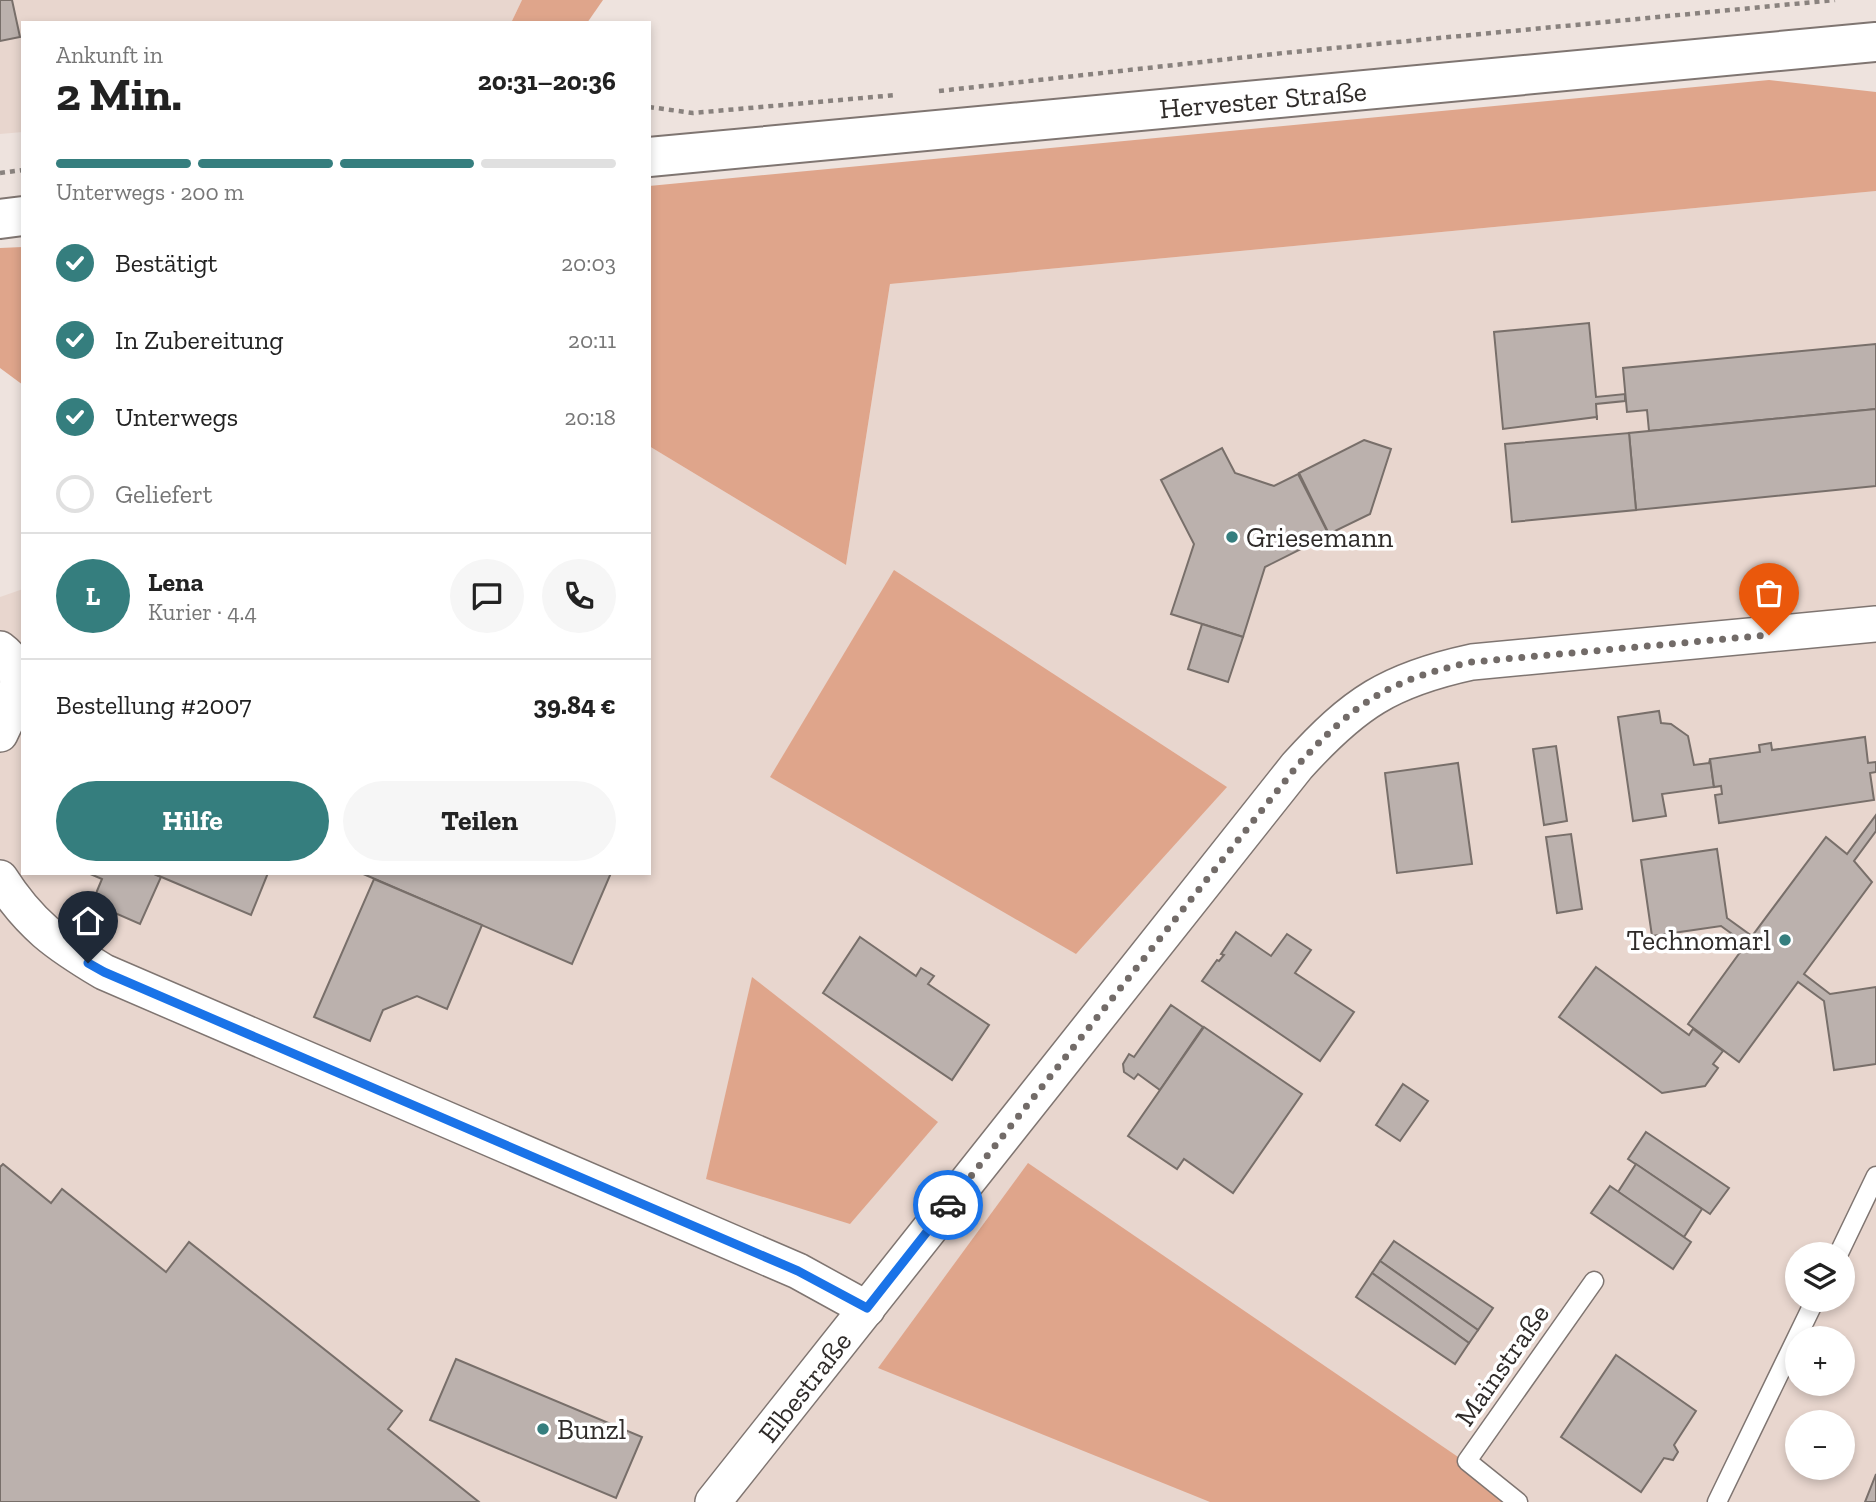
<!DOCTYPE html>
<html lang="de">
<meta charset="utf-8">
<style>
body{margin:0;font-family:"Zilla Slab",serif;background:#f6f6f6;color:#222;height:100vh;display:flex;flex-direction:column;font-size:26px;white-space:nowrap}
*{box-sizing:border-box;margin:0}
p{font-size:23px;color:#767676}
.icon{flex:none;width:38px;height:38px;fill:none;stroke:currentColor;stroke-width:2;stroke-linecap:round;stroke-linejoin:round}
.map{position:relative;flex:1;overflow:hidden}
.details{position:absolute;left:21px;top:21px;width:630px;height:854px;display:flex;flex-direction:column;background:#fff;border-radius:0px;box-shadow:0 4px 10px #0003}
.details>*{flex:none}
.fabs{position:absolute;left:1785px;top:1242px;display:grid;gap:14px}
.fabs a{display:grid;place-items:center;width:70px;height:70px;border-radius:50%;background:#fff;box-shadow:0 4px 10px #0003;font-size:35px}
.pin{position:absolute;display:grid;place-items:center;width:60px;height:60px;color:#fff;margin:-72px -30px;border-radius:50% 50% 50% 0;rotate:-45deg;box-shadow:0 0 7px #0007}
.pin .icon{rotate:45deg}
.courier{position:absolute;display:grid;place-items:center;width:70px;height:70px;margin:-35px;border:5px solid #1a73e8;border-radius:50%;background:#fff;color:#222;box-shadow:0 2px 9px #0007}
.head em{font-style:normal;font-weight:700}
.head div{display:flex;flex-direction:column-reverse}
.head{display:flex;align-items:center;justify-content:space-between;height:119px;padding:0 35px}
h1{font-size:46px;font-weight:700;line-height:52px}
.bar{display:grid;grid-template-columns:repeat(4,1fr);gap:10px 7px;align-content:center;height:84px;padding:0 35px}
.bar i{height:9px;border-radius:5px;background:#e0e0e0}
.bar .active{background:#357e7e}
.bar p{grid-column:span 4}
.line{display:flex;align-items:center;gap:18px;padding:0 35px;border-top:2px solid #e0e0e0}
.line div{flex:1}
.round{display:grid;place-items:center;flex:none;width:74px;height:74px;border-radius:37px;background:#f6f6f6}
ol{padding:0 35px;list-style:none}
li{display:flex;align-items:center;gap:21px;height:77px}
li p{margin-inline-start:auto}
li .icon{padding:7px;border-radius:50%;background:#357e7e;color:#fff;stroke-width:4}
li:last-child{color:#767676}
li i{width:38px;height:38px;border:4px solid #e0e0e0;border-radius:50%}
.cta{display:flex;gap:14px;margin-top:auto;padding:14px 35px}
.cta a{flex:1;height:80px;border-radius:42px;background:#357e7e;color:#fff;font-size:28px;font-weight:700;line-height:80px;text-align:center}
.cta a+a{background:#f6f6f6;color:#222}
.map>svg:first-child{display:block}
.built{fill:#e8d6ce;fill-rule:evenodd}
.forest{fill:#dfa58b}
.building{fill:#bbb1ad;stroke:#786f6a;stroke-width:2}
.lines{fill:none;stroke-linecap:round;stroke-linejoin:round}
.service-casing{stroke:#7f7571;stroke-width:21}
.minor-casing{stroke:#7f7571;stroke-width:38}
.secondary-casing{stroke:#7f7571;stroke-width:42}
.path{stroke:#89827e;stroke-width:4.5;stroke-dasharray:5 5;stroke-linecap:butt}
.service{stroke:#fff;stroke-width:18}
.minor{stroke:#fff;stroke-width:35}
.secondary{stroke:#fff;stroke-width:38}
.done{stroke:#726b68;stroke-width:7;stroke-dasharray:0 12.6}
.route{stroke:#1a73e8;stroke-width:9}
.poi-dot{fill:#357e7e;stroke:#fff;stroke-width:2.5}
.labels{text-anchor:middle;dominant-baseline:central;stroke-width:7;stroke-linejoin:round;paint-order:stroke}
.street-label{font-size:28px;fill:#2f2b29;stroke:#fff}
.poi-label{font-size:28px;fill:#2f2b29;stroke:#fff;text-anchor:start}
</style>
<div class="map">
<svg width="1876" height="1502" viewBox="0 0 1876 1502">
<rect width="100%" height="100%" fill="#eee3de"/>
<g class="built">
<path d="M0 0H522L511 23H23V132L0 134Z"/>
<path d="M1876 191V1502H0V597L23 589V873H649V446L846 565 890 284ZM1797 1255H1843V1300H1797ZM1797 1339H1843V1384H1797ZM1797 1423H1843V1468H1797Z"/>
</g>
<g class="forest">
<path d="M522 0H603L587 23H511Z"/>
<path d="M1769 80 1876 92V191L890 284 846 565 649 446V186Z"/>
<path d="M23 247V385L0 368V248Z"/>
<path d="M894 570 1227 787 1076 954 770 777Z"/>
<path d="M752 977 938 1122 850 1224 706 1179Z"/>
<path d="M1028 1163 1524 1502H1210L878 1368Z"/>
</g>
<g class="building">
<path d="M0 0H12L20 37 0 41Z"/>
<path d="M1589 323 1596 397 1625 394V401L1596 404 1597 420V417L1503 429 1494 332Z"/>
<path d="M1876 344V409L1649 431 1647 410 1627 412 1623 368Z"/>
<path d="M1876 409V486L1636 510 1629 433Z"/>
<path d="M1629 433 1636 510 1512 522 1505 444Z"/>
<path d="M1364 440 1391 449 1370 514 1329 534 1299 473Z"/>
<path d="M1222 448 1235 473 1274 486 1298 474 1329 535 1265 567 1243 637 1171 614 1194 544 1161 480Z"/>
<path d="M1202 624 1243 637 1228 682 1188 669Z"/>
<path d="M1659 711 1661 723 1671 724 1688 736 1694 765 1709 763 1710 759 1714 787 1662 794 1666 816 1633 821 1618 717Z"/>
<path d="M1865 737 1868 763 1876 762V772L1870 773 1874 800 1719 823 1715 795 1722 794 1721 786 1714 787 1710 759 1760 752 1759 745 1771 743 1772 750Z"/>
<path d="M1556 746 1567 821 1544 825 1533 749Z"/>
<path d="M1458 763 1472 864 1397 873 1385 773Z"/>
<path d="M1876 815V831L1854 861 1872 882 1804 974 1830 994 1876 987V1064L1834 1070 1824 1001 1798 982 1739 1062 1688 1024 1746 944 1721 926 1652 936 1641 860 1717 849 1727 918 1752 936 1826 837 1847 854Z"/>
<path d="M1571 834 1582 909 1557 913 1546 837Z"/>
<path d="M88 873H152L161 877 140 924 92 903 102 879Z"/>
<path d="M152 873H268L251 915Z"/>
<path d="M361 873H611L572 964Z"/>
<path d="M374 879 482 925 447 1009 417 996 383 1010 370 1041 314 1017Z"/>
<path d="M1236 932 1271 956 1287 934 1311 950 1295 973 1354 1012 1320 1061 1202 981 1217 960 1219 961 1224 955 1221 954Z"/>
<path d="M860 937 916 976 921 968 934 976 928 984 989 1025 952 1080 823 993Z"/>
<path d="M1596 967 1689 1035 1693 1029 1723 1051 1713 1064 1718 1068 1705 1086 1662 1093 1559 1017Z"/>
<path d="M1171 1005 1203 1027 1160 1090 1138 1074 1134 1079 1124 1072 1123 1064 1129 1054 1134 1057Z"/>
<path d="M1204 1027 1302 1094 1233 1193 1184 1159 1177 1169 1128 1136Z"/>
<path d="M1403 1084 1428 1101 1400 1141 1376 1125Z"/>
<path d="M1646 1132 1729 1188 1710 1214 1628 1159Z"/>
<path d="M3 1164 51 1203 62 1189 166 1272 189 1242 402 1411 388 1429 479 1502H0V1167Z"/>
<path d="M1636 1164 1702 1209 1684 1237 1618 1192Z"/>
<path d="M1610 1186 1691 1242 1673 1269 1591 1213Z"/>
<path d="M1394 1241 1493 1308 1478 1330 1380 1261Z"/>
<path d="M1380 1261 1478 1330 1469 1343 1372 1273Z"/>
<path d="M1372 1273 1469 1343 1455 1364 1356 1297Z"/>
<path d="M1616 1355 1696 1411 1674 1445 1678 1452 1673 1460 1664 1458 1641 1492 1561 1437Z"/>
<path d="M456 1359 642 1437 616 1498 430 1420Z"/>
<path d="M1876 1474V1502H1865Z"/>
</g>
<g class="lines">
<g class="service-casing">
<g id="service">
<path d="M1838 1255 1876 1176"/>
<path d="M1518 1502 1467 1461 1594 1281"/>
<path d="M1717 1502 1815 1300"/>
</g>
</g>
<g class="minor-casing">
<g id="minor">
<path d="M0 649C32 673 13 706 0 734"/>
<path d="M0 878C30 925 57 944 104 972L798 1271 867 1309"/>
<path d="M713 1502 1297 766C1354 703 1389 680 1472 662L1876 624"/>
</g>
</g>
<g class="secondary-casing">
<g id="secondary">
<path d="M649 157 1876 42"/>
<path d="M0 219 23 216"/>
</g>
</g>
<g class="path">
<path d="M939 91 1283 53 1835 0"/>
<path d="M649 107 693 113 896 95"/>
<path d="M0 173 23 170"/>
</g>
<use href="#service" class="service"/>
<use href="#minor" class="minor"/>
<use href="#secondary" class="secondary"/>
</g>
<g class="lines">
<path class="done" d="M948 1205 1297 766C1354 703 1388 680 1472 662L1769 635"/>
<path class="route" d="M88 963 104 972 798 1271 867 1308 948 1205"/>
</g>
<g class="poi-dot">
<circle cx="1232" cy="537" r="7"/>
<circle cx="1785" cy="940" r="7"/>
<circle cx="543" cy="1429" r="7"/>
</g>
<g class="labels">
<g class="street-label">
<text transform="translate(1263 100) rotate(-5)">Hervester Straße</text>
<text transform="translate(1502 1365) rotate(-55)">Mainstraße</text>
<text transform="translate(805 1387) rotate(-52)">Elbestraße</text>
</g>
<g class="poi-label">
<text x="1246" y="537">Griesemann</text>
<text x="1771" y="940" text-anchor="end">Technomarl</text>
<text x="557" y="1429">Bunzl</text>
</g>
</g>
</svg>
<div class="fabs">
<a><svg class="icon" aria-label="layers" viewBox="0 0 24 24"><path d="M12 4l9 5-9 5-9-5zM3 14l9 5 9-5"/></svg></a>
<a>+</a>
<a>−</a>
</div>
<div class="pin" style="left:1769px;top:635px;background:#ea580c"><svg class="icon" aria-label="bag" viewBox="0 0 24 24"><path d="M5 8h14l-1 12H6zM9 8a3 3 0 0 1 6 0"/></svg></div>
<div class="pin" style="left:88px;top:963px;background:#1f2937"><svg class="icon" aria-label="home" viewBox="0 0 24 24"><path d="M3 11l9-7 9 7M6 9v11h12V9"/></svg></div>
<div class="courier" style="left:948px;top:1205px"><svg class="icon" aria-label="car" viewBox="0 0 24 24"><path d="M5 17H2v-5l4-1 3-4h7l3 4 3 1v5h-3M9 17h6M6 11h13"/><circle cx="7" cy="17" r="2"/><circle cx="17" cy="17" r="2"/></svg></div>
<section class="details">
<div class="head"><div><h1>2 Min.</h1><p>Ankunft in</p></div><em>20:31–20:36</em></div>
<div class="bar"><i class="active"></i><i class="active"></i><i class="active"></i><i></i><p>Unterwegs · 200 m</p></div>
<ol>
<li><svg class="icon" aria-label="check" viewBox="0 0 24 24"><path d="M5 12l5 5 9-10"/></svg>Bestätigt<p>20:03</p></li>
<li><svg class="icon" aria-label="check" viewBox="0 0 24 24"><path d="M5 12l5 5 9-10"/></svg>In Zubereitung<p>20:11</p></li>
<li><svg class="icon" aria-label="check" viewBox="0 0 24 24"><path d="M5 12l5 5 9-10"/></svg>Unterwegs<p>20:18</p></li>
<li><i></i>Geliefert</li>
</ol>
<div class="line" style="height:126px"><b class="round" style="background:#357e7e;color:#fff">L</b><div><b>Lena</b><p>Kurier · 4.4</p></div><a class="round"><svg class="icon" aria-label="chat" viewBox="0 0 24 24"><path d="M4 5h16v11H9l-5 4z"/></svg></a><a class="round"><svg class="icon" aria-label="phone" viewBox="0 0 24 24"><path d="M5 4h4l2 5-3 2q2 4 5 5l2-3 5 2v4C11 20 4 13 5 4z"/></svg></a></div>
<div class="line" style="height:91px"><div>Bestellung #2007</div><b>39.84 €</b></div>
<div class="cta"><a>Hilfe</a><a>Teilen</a></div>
</section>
</div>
